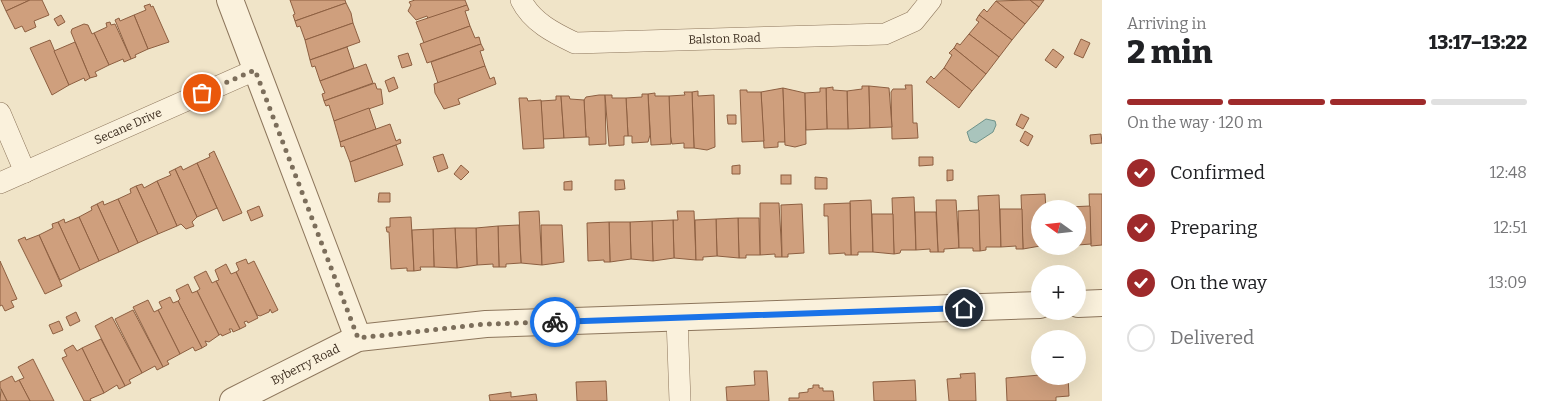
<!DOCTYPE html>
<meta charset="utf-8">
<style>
body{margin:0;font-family:Bitter,serif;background:#f2f2f2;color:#202124;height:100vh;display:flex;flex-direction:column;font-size:19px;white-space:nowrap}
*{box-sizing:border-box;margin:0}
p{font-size:16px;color:#757577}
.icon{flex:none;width:28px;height:28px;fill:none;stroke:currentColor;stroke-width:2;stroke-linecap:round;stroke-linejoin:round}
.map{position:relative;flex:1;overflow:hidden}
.drawer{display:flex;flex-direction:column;background:#fff;width:450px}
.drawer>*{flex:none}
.needle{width:32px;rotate:285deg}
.tools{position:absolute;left:1031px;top:200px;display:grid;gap:10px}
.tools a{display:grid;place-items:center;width:55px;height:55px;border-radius:50%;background:#fff;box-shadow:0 5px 20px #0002;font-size:25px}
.pin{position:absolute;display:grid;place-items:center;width:42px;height:42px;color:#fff;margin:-21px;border:2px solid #fff;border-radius:50%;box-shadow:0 1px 5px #0007}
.courier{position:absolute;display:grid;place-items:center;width:50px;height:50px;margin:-25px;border:4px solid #1a73e8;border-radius:50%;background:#fff;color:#222;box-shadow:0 1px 6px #0007}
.headline em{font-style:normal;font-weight:800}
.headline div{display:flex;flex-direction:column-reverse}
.headline{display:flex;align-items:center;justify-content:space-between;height:85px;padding:0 25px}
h1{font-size:32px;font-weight:800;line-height:38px}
.bar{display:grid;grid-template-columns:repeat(4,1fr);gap:8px 5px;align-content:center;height:60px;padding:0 25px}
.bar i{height:6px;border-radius:4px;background:#e0e0e0}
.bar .current{background:#9e2a2b}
.bar p{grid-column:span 4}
ol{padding:0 25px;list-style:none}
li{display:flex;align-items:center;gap:15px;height:55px}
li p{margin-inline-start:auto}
li .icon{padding:5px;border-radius:50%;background:#9e2a2b;color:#fff;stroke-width:4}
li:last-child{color:#757577}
li i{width:28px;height:28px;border:2px solid #e0e0e0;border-radius:50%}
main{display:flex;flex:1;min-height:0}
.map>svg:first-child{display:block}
.water{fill:#a9c4bc;stroke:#6f938a}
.building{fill:#cf9f7d;stroke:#8d5f41}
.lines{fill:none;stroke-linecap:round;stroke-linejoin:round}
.minor-casing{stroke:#8d765c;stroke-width:22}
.tertiary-casing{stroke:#8d765c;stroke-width:28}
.minor{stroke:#faf1dc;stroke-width:21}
.tertiary{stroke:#faf1dc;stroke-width:26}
.done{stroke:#7c6e5b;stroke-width:5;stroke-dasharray:0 9}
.route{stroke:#1a73e8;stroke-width:6}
.labels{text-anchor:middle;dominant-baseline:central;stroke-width:4.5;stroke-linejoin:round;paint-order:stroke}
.street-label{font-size:12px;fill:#3d2e20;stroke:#f7eed8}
</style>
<main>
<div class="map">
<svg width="1102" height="401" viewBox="0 0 1102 401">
<rect width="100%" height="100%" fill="#f0e4c8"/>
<path class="water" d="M986 119 995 121 996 125 993 132 976 143 970 141 967 132Z"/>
<g class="building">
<path d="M1 0H30L6 11Z"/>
<path d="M30 0H42L49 15 34 21 36 27 25 32 22 26 15 29 6 11Z"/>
<path d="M290 0H345L346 3 295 21 293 15 295 14Z"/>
<path d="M415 0H465L467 5 428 19 427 16 416 20 408 11 411 5 409 2Z"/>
<path d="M1030 0 1039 7 1025 24 996 1Z"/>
<path d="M1030 0H1044L1039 7Z"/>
<path d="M996 1 1025 24 1012 40 979 15 984 9 987 12Z"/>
<path d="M346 3 351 13 353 23 305 40 300 26 297 27 295 21Z"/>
<path d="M150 4 151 7 153 6 169 42 148 49 134 15 146 10 144 6Z"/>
<path d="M467 5 469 10 465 11 470 26 424 43 416 22Z"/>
<path d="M61 15 65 22 58 26 54 19Z"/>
<path d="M134 15 148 49 135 55 136 57 131 59 115 20 119 18 120 21Z"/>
<path d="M979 15 1012 40 999 57 969 34 979 22 976 20Z"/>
<path d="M110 22 111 25 115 24 131 59 124 62 123 59 109 65 94 33 107 27 106 23Z"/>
<path d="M353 23 360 42 310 60 305 40Z"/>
<path d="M84 24 88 25 92 34 94 33 109 65 95 72 97 76 90 78 71 32 72 29Z"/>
<path d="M470 26 475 38 479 37 481 44 427 63 420 44Z"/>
<path d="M969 34 999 57 986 74 954 48 957 43 960 45Z"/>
<path d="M1081 39 1090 43 1083 58 1074 54Z"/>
<path d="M50 40 69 85 52 95 30 48Z"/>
<path d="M75 42 90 78 85 81 84 78 69 85 54 51Z"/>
<path d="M481 44 484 50 480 51 485 66 438 83 431 62Z"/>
<path d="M347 47 354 68 320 81 315 66 312 67 310 60Z"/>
<path d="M954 48 986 74 972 91 944 68 952 55 949 53Z"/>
<path d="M1053 49 1064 57 1056 68 1045 60Z"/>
<path d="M408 53 412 65 402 68 398 56Z"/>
<path d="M366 64 373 83 324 101 322 94 325 93 320 81Z"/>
<path d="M485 66 490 79 494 77 496 84 458 99 460 104 444 109 435 93 434 84Z"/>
<path d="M944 68 972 91 959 108 926 82 931 76 934 79Z"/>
<path d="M394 77 398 88 389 92 385 81Z"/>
<path d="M375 83 377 89H381L383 104 334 121 329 105 326 106 324 101Z"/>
<path d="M905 85H912L913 123H917L918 138 892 139 891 92 893 89H906Z"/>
<path d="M862 86H869L870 128 848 129 847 91 862 89Z"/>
<path d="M869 86 889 88 892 127 870 128Z"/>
<path d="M833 87V90L847 91 848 129H827L826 88Z"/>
<path d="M783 88 785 142H778V147L764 148 761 92Z"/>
<path d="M783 88 805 93 806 144 795 147 785 145Z"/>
<path d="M820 88H826L827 129 806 130 805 93 820 92Z"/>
<path d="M740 90H747V92H761L764 141 742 142Z"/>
<path d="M698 91V96L714 95 715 147 707 150 694 148 692 92Z"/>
<path d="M684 92H692L694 148H684V143L672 144 670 134 669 96 685 95Z"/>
<path d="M655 93V96H669L671 144 651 145 648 94Z"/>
<path d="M642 94H648L650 135 648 142 632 143V136H628L626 98 642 97Z"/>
<path d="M599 95H605L606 144 589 145V137H586L584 100 586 97Z"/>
<path d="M605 95H612V98H626L628 136H624V145L609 146Z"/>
<path d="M556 96H561L564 138 543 139 541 101 556 100Z"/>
<path d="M561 96H569L570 99 584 100 586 137 564 138Z"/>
<path d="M519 98H527L528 101 541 100 544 148 523 149Z"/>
<path d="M369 108 376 129 340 142 334 121Z"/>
<path d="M1021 114 1029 118 1023 129 1016 125Z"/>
<path d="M727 115H736V124H728Z"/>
<path d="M390 124 396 141 400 139 401 143 350 162 344 146 341 147 340 142Z"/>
<path d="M1025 131 1033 136 1028 146 1020 141Z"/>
<path d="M1101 134 1102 143 1091 144 1090 135Z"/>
<path d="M396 145 403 165 355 182 350 162Z"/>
<path d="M214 151 242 213 223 221 197 163 210 157 209 154Z"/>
<path d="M443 154 448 168 438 172 433 157Z"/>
<path d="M919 157H933V165L919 166Z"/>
<path d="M197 163 217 208 197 217 175 169 181 166 183 170Z"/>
<path d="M461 165 469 172 461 180 454 174Z"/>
<path d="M740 165V174H732V166Z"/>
<path d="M175 169 197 217 192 222 194 226 186 229 181 224 177 226 157 181 171 175 169 172Z"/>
<path d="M947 170H953V180L947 181Z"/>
<rect x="781" y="175" width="10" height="9"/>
<path d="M815 177 827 178V189H815Z"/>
<path d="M615 180H624L625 189 615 190Z"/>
<path d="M157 181 177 226 158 234 136 186 142 184 144 188Z"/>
<path d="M572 181V190H564V182Z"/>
<path d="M136 186 158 234 138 243 118 199 131 193 130 189Z"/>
<path d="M379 193H390V202H378Z"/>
<path d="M1045 194 1046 209H1040V246L1023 249 1021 195Z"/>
<path d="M1089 194H1102V245L1091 246Z"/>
<path d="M999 195 1001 247H986V250L980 251 978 196Z"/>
<path d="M914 197 916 250H901L900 253 894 254 892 198Z"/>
<path d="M118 199 138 243 119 252 97 204 103 201 104 205Z"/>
<path d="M871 200 873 252H858V255H851L850 201Z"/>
<path d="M936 200H956L959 248 944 249V252H938Z"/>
<path d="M760 203H779L782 257H775V254L760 255Z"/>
<path d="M850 203 851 255H845V253L829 254 828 216H824V204Z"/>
<path d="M97 204 119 252 99 261 79 217 92 210 91 207Z"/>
<path d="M802 204 804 253 788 254V257H782L781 205Z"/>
<path d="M259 206 263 216 251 221 247 211Z"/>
<path d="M1090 206 1091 244 1078 245V209L1068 207Z"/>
<path d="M1000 209H1022L1023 249H1016V246L1001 247Z"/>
<path d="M979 210 980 251H973V248H959L958 211Z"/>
<path d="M539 211 542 265 521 263 519 212Z"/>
<path d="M677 211H694L696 260 674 258 673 220H678Z"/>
<path d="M915 212H936L938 252H930V249L916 250Z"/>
<path d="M872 214H893L894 254 873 252Z"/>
<path d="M79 217 99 261 80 270 58 222 64 219 65 223Z"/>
<path d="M411 217 414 271H407V268L391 269 389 232H387L386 227H390V218Z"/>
<path d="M738 218H759L760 255H746V258H739Z"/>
<path d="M738 218 739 258 717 256 716 219Z"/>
<path d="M716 219 717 256 703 257V260H696L695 220Z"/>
<path d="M673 220 674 258 653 261 652 221Z"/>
<path d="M652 221 653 261 631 259 630 222Z"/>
<path d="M58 222 80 270 60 280 39 235 53 228 52 224Z"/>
<path d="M609 222H630L631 259 610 262Z"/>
<path d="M609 222 610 262H604V260L588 261 587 223Z"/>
<path d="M519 225 521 263 506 264V267H499L498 226Z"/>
<path d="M541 225H562L564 262 542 265Z"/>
<path d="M498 226 499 267H493V264L477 265 476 228Z"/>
<path d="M455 228H476L477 265 457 268Z"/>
<path d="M455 228 457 268 434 267 433 229Z"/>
<path d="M433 229 434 267H420L421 270 414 271 412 230Z"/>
<path d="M39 235 62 286 45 294 18 240 25 237 26 240Z"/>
<path d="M246 259 248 264 254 261 278 310 272 313 270 309 269 312 260 316 257 315 236 272 239 270 236 263Z"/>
<path d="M0 261 17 299 11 301 14 307 5 311 2 305 0 306Z"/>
<path d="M226 264 231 274 236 272 258 318 248 323 247 321 244 322 246 326 240 329 216 281 219 280 215 270Z"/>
<path d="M206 271 212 283 216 281 240 329 233 332 232 329H229L231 332 222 336 221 334 219 335 197 291 200 289 194 277Z"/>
<path d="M188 284 192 293 197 291 219 335 209 342 205 341 207 345 202 348 178 301 180 299 176 290Z"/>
<path d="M170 297 173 303 178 301 202 348 195 351 193 347 180 354 158 310 162 308 159 302Z"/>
<path d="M148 300 154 312 158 310 180 354 167 361 169 364 163 367 133 307Z"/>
<path d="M133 310 163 367 157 370 155 366 142 373 115 319Z"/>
<path d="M76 312 80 321 70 326 66 317Z"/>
<path d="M112 317 142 373 129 380 131 383 125 386 95 326Z"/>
<path d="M59 321 63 330 53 334 49 325Z"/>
<path d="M101 339 125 386 119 389 117 385 104 393 82 348Z"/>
<path d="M73 345 77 351 82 348 104 393 90 399 91 401H84L62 358 67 356 64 350Z"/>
<path d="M33 359 54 401H30L19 380 24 378 18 367Z"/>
<path d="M754 371H767L769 401H727L726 387 755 385Z"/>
<path d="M975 373 976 401H949L947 379 961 378 960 374Z"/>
<path d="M1040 375 1041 377 1068 376 1069 396 1056 397V401H1007L1006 378Z"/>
<path d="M12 376 15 382 19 380 30 401H7L0 387V382Z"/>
<path d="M915 380 916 401H874L873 382Z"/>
<path d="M606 381 607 401H577L576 382Z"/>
<path d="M813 385H819V388H823V391H833L834 401H789V398H799V393L808 392V389L813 388Z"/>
<path d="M1 389 7 401H0Z"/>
<path d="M511 392V397L536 394 537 401H490L489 395Z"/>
</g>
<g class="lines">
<g class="minor-casing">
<g id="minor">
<path id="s1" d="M521 0C532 22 554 33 575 43L885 34 914 21 931 0"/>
<path d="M0 113 25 172"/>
<path id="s2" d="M0 183 255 70"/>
<path d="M677 318 680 401"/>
</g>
</g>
<g class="tertiary-casing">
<g id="tertiary">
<path d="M230 0 358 338"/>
<path d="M1078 304 1102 303"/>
<path id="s3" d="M233 401 358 338 486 324 1040 305"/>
</g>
</g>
<use href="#minor" class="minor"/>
<use href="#tertiary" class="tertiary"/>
</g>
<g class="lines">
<path class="done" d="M202 93 255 70 358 338 486 324 555 322"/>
<path class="route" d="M555 322 964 308"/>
</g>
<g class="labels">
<g class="street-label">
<text stroke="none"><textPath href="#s1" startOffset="220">Balston Road</textPath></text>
<text stroke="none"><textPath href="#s2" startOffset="140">Secane Drive</textPath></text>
<text stroke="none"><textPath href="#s3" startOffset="81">Byberry Road</textPath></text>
</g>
</g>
</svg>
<div class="tools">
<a><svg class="needle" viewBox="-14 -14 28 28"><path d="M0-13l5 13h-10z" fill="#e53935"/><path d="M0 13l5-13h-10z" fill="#757577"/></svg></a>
<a>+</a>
<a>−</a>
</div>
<div class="pin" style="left:202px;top:93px;background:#ea580c"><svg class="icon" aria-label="bag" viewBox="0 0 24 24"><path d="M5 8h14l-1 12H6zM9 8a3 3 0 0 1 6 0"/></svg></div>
<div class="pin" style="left:964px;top:308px;background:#1f2937"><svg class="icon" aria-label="home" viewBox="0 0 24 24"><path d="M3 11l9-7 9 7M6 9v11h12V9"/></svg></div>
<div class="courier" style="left:555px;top:322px"><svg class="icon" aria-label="bike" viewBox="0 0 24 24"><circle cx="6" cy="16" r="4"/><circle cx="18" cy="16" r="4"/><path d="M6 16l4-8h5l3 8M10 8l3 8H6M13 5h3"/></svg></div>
</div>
<section class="drawer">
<div class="headline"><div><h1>2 min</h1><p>Arriving in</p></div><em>13:17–13:22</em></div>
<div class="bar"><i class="current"></i><i class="current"></i><i class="current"></i><i></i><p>On the way · 120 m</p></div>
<ol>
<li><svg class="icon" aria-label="check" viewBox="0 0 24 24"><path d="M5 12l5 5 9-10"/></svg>Confirmed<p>12:48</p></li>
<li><svg class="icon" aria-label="check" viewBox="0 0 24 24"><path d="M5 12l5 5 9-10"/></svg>Preparing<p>12:51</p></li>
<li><svg class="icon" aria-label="check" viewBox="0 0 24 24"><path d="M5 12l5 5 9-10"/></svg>On the way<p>13:09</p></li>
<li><i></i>Delivered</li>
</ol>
</section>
</main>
